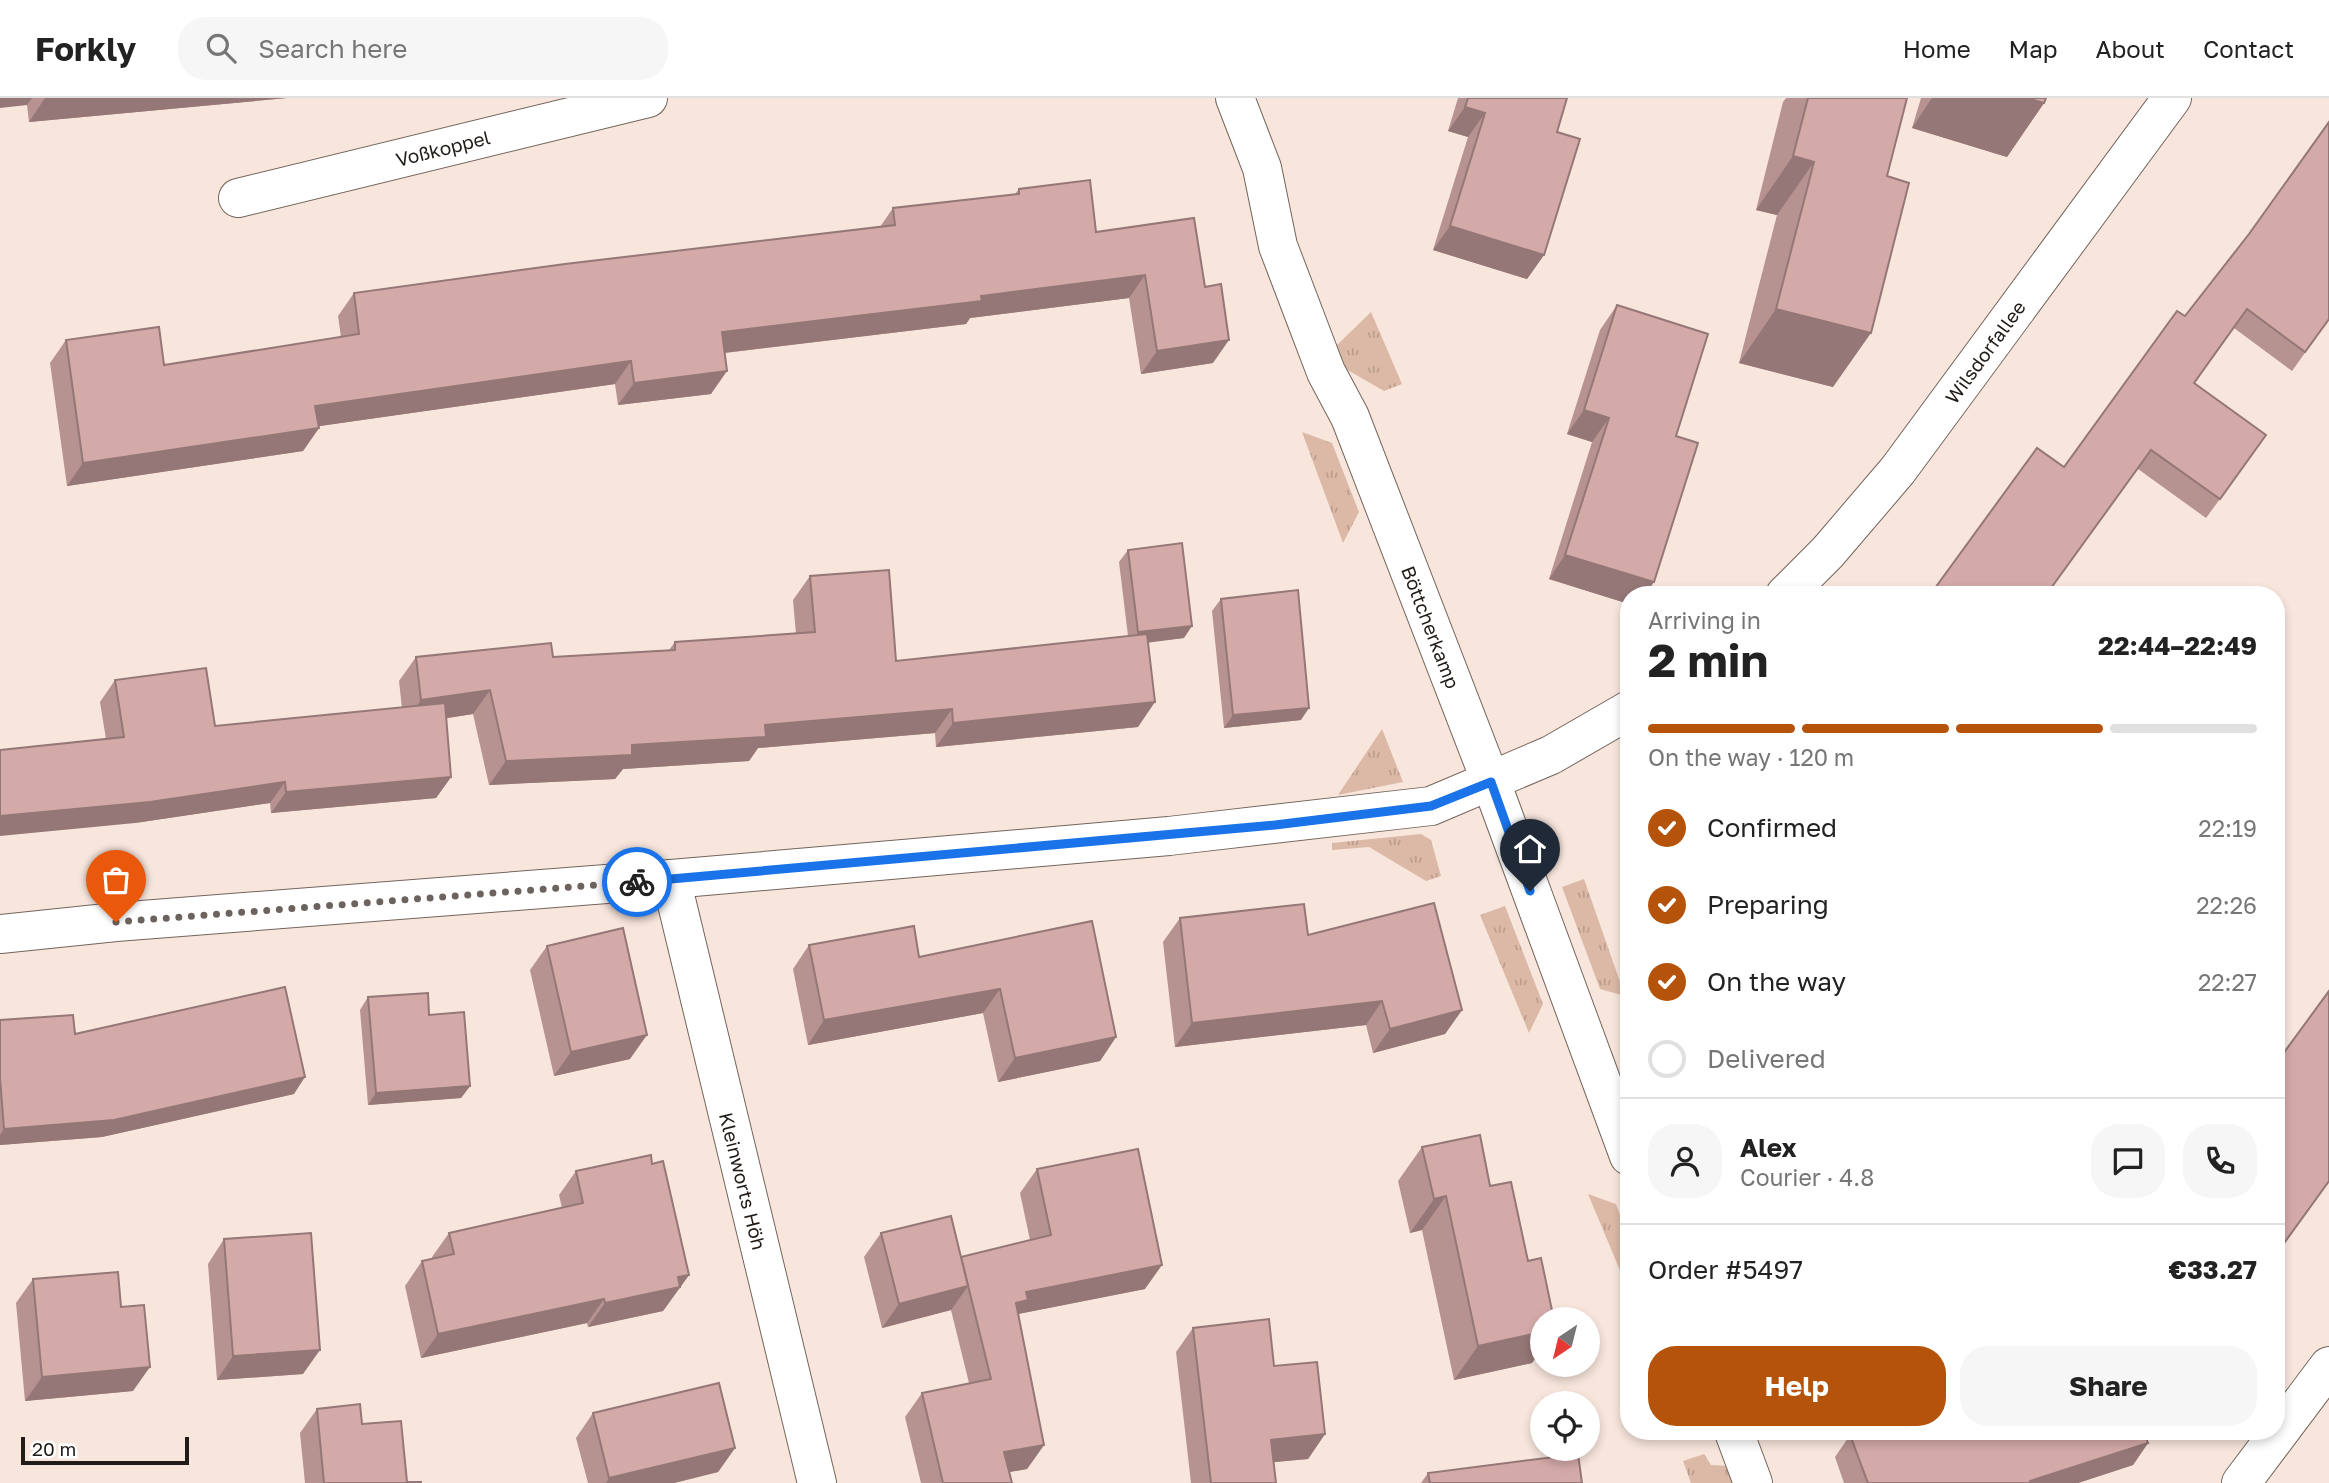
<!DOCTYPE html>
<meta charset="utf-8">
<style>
body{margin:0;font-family:"Golos Text",sans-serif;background:#f6f6f6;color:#222;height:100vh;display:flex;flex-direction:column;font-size:26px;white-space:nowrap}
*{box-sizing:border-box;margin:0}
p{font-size:23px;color:#767676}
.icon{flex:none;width:38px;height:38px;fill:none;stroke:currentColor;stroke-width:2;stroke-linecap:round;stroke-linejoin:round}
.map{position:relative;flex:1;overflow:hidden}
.sheet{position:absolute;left:1620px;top:488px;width:665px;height:854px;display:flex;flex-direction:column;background:#fff;border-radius:28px;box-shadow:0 4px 10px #0003}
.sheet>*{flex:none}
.needle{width:46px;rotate:215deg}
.controls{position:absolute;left:1530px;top:1209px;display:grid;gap:14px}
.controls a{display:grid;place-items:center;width:70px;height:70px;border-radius:50%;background:#fff;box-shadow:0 4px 10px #0003;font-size:35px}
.scale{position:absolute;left:21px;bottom:18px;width:168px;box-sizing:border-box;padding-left:7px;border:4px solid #221c19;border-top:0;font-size:19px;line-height:24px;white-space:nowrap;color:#221c19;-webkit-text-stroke:5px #fff;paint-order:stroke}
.pin{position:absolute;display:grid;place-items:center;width:60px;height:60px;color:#fff;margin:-72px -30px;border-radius:50% 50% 50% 0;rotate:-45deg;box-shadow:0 0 7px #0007}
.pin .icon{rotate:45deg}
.courier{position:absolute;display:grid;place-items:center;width:70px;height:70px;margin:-35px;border:5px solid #1a73e8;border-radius:50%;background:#fff;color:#222;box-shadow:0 2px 9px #0007}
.summary em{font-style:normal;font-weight:700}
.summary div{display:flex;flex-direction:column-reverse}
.summary{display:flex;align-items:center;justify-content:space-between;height:119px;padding:0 28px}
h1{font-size:46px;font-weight:700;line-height:52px}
.bar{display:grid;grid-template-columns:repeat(4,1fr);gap:10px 7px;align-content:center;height:84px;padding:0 28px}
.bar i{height:9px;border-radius:5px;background:#e0e0e0}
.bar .on{background:#b45309}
.bar p{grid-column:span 4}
.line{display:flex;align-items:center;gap:18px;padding:0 28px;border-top:2px solid #e0e0e0}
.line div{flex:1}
.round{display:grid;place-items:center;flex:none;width:74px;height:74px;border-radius:28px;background:#f6f6f6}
ol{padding:0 28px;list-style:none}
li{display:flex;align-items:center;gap:21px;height:77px}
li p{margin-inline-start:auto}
li .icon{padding:7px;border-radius:50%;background:#b45309;color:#fff;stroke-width:4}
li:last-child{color:#767676}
li i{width:38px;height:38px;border:4px solid #e0e0e0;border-radius:50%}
.primary-button{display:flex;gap:14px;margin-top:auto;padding:14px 28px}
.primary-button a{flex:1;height:80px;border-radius:28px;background:#b45309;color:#fff;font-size:28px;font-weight:700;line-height:80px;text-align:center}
.primary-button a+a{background:#f6f6f6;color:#222}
header{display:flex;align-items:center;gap:42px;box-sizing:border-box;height:98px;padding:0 35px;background:#fff;border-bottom:2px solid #e0e0e0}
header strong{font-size:33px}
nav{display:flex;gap:38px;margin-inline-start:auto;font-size:24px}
.search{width:490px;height:63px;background:#f6f6f6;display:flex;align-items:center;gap:18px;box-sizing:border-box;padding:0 24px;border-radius:28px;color:#767676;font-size:26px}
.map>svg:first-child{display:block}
.grass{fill:url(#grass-tufts)}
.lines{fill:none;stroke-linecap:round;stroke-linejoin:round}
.minor-casing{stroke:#73655c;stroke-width:40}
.minor{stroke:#fff;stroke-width:38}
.wall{fill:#b69290}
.shaded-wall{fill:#947776}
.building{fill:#d4aaa8;stroke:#947776;stroke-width:2}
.done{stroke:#6d635e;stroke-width:7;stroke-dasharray:0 12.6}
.route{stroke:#1a73e8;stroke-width:9}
.labels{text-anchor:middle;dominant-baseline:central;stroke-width:7;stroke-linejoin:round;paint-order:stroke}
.street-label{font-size:19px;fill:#221c19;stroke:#fff}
</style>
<header>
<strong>Forkly</strong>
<div class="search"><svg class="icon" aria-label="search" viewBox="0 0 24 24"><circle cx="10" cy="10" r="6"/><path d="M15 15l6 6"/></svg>Search here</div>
<nav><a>Home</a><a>Map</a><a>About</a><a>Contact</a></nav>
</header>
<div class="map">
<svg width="2329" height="1385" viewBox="0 0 2329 1385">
<defs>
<pattern id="grass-tufts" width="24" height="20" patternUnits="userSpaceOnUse" patternTransform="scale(1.75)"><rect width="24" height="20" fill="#dbb9a6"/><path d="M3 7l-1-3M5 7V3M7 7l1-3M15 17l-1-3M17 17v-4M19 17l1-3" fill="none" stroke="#bc9e8e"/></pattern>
</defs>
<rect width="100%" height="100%" fill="#f8e6dd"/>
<g class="grass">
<path d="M1371 214 1402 286 1384 293 1344 270 1334 250Z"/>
<path d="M1302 334 1332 345 1359 414 1343 445Z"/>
<path d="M1382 631 1403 684 1338 697Z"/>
<path d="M1421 736 1431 742 1441 778 1426 783 1369 749 1332 752V745Z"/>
<path d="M1584 781 1625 898 1600 891 1562 789Z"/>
<path d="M1505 808 1543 906 1529 935 1480 817Z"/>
<path d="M1588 1096 1616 1106 1629 1142V1194Z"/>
<path d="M1704 1356 1711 1367 1731 1368 1738 1385H1691L1683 1363Z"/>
</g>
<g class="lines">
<g class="minor-casing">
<g id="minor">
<path d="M1235 0 1262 70 1278 148 1326 274 1350 319 1491 684 1629 1058"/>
<path d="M238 100 648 0"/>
<path d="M1785 497 1828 454 1898 372 2172 0"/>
<path d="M671 781 817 1385"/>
<path d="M0 836 116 824 671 781 1169 738 1431 708 1551 657 1629 612"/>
<path d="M1734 1334 1753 1385"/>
<path d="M2241 1385 2329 1268"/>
</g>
</g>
<use href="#minor" class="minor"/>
</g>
<g class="wall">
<path d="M0 0H287L29 24 27 7Z"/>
<path d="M1458 0H1567L1557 34 1544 157 1527 181 1433 152 1468 39 1448 33Z"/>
<path d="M1786 0H1907L1833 289 1739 265 1777 117 1756 112 1783 4Z"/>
<path d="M1921 0H2046L2044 5 2007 59 1912 30Z"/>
<path d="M1019 91 1096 134 1194 120 1213 265 1141 276 1129 200 970 220 966 226 725 255 711 296 618 307 615 286 319 328V330L303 353 67 388 50 265 66 242 164 267 341 239 338 218 354 195 880 129 893 110 1015 96Z"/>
<path d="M2249 136 2329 221 2292 273 2234 230 2195 285 2253 356 2206 420 2138 371 2064 369 2185 218Z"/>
<path d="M1617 207 1676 338 1629 497V506L1549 481 1592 344 1567 336 1600 232Z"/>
<path d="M1128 452 1184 540 1148 544 1138 629 936 649 935 635 758 650 749 663 623 671 615 681 489 687 473 616 446 620 451 679 436 700 271 715 270 705 135 725 106 641 100 604 115 582 215 628 402 610 399 583 416 559H553L669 552 675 544 796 536 793 502 810 478 896 563 1128 538 1119 464Z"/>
<path d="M1221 501 1301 622 1224 630 1212 513Z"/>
<path d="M1180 820 1308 837 1462 912 1445 936 1373 955 1366 927 1175 949 1163 844Z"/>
<path d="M1092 823 1116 939 1100 963 998 984 983 915 808 947 793 871 809 847 919 859Z"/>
<path d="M547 848 630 961 554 978 530 872Z"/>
<path d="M368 899 429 917 470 988 461 1000 368 1007 360 912Z"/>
<path d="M0 922 75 936 294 996 102 1039 0 1047Z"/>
<path d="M1422 1049 1490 1088 1532 1265 1454 1282 1422 1132 1410 1135 1398 1083Z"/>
<path d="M652 1066 689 1177 663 1213 588 1229 587 1225 421 1260 405 1188 422 1163 432 1161V1159L449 1135 562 1110 559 1097 576 1073Z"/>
<path d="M1037 1071 1145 1191 1018 1216 1044 1347 1027 1371 1009 1374 1012 1385H921L905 1319 922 1295 969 1285 951 1212 882 1230 864 1159 881 1135 961 1159 1030 1142 1020 1095Z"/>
<path d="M224 1141 303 1276 217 1282 208 1166Z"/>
<path d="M33 1181 121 1209 133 1293 25 1303 16 1205Z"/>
<path d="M1193 1230 1274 1268 1325 1336 1308 1361 1273 1364 1276 1385H1191L1176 1254Z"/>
<path d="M317 1311 362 1326 407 1384 421 1385H305L300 1335Z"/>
<path d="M593 1315 735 1350 718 1374 674 1385H588L576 1340Z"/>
<path d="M1856 1334H2144L2148 1345 2133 1367 2078 1385H1844L1835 1359 1850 1337 1856 1335Z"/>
<path d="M1428 1375 1582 1385H1421Z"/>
</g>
<g class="shaded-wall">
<path d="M0 0H32L27 7 0 10Z"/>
<path d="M45 0H287L29 24Z"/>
<path d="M1932 0H2027L2044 5 2007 59 1912 30Z"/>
<path d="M1465 9 1485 15 1468 39 1448 33Z"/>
<path d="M1793 58 1814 64 1777 117 1756 112Z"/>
<path d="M1450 128 1544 157 1527 181 1433 152Z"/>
<path d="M1145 177 1129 200 970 220 966 226 706 257 722 234 981 198Z"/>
<path d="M1776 211 1871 235 1833 289 1739 265Z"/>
<path d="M1229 242 1213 265 1141 276 1157 253Z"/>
<path d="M631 263 615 286 299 331 315 308Z"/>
<path d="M727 273 711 296 618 307 634 285Z"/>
<path d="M1584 312 1609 320 1592 344 1567 336Z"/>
<path d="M319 330 303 353 67 388 83 365Z"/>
<path d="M1565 457 1654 484 1645 497H1629V506L1549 481Z"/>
<path d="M1192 528 1184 540 1130 547 1138 534Z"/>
<path d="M490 592 473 616 404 627 421 602Z"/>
<path d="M1155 604 1138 629 936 649 953 625Z"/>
<path d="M1309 610 1301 622 1224 630 1233 617Z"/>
<path d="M952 611 935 635 758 650 749 663 623 671 615 681 489 687 506 663 632 647 765 627Z"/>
<path d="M451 679 436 700 271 715 286 694Z"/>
<path d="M285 684 270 705 135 725 0 738V718Z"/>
<path d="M1000 891 983 915 808 947 824 922Z"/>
<path d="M1382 903 1366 927 1175 949 1192 925Z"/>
<path d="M1462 912 1445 936 1373 955 1390 931Z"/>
<path d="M647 937 630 961 554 978 571 954Z"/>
<path d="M1116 939 1100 963 998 984 1015 960Z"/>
<path d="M305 979 294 996 102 1039 0 1047V1037L4 1031Z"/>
<path d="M470 988 461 1000 368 1007 376 995Z"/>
<path d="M1446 1098 1422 1132 1410 1135 1434 1101Z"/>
<path d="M1162 1167 1145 1191 1018 1216 1016 1205 1026 1194Z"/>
<path d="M689 1177 663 1213 588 1229 605 1205 678 1179Z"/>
<path d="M968 1188 951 1212 882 1230 899 1206Z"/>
<path d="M604 1201 587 1225 421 1260 438 1236Z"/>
<path d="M1542 1234V1252L1532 1265 1454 1282 1478 1248Z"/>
<path d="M320 1252 303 1276 217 1282 233 1258Z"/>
<path d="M150 1269 133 1293 25 1303 42 1279Z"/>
<path d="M1325 1336 1308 1361 1254 1366 1271 1342Z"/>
<path d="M2148 1345 2133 1367 2078 1385H2029L2030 1383Z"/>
<path d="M1044 1347 1027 1371 988 1378 1004 1354Z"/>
<path d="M735 1350 718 1374 674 1385H606L609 1380Z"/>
</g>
<g class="building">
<path d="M1468 0H1567L1557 34 1580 41 1544 157 1450 128 1485 15 1465 9Z"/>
<path d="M1808 0H1907L1887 78 1909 85 1871 235 1776 211 1814 64 1793 58Z"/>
<path d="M2027 0H2046L2044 5Z"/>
<path d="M2329 24V221L2305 254 2247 211 2194 285 2266 337 2220 401 2151 352 2046 497H1930L2037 350 2064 369 2177 213 2185 218 2249 136Z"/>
<path d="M1090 82 1096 134 1194 120 1205 189 1221 186 1229 242 1157 253 1145 177 981 198 982 203 722 234 727 273 634 285 631 263 315 308 319 330 83 365 66 242 159 229 164 267 359 236 354 195 565 166 895 127 893 110 1019 96V91Z"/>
<path d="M1617 207 1708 236 1676 338 1698 345 1654 484 1565 457 1609 320 1584 312Z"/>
<path d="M1182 445 1192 528 1138 534 1128 452Z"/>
<path d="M889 472 896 563 1147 536 1155 604 953 625 952 611 765 627 766 639 632 647V657L506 663 490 592 421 602 416 559 551 545 553 559 675 552V544L815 534 810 478Z"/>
<path d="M1298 492 1309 610 1233 617 1221 501Z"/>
<path d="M206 570 215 628 445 605 451 679 286 694 285 684 150 704 0 718V652L124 639 115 582Z"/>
<path d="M1434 805 1462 912 1390 931 1382 903 1192 925 1180 820 1304 806 1308 837Z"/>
<path d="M1092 823 1116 939 1015 960 1000 891 824 922 809 847 914 828 919 859Z"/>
<path d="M623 830 647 937 571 954 547 848Z"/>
<path d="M285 889 305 979 114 1022 4 1031 0 980V922L73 917 75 936Z"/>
<path d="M2329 893V1083L2277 1155V964Z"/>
<path d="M428 895 429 917 464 914 470 988 376 995 368 899Z"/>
<path d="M1480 1037 1490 1088 1511 1084 1528 1163 1541 1160 1554 1222H1542V1234L1478 1248 1446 1098 1434 1101 1422 1049Z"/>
<path d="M1138 1051 1162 1167 1026 1194 1028 1202 1016 1205 1044 1347 1004 1354 1012 1385H943L922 1295 991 1281 961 1159 1051 1137 1037 1071Z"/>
<path d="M651 1057 652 1066 663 1063 689 1177 678 1179 680 1189 605 1205 604 1201 438 1236 422 1163 454 1156 449 1135 583 1105 576 1073Z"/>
<path d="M951 1118 968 1188 899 1206 881 1135Z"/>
<path d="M311 1135 320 1252 233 1258 224 1141Z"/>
<path d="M2277 1168 2283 1173 2277 1181Z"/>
<path d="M118 1174 121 1209 144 1207 150 1269 42 1279 33 1181Z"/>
<path d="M1269 1221 1274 1268 1317 1264 1325 1336 1271 1342 1276 1385H1211L1193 1230Z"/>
<path d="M719 1285 735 1350 609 1380 593 1315Z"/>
<path d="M360 1306 362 1326 401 1323 407 1384H421V1385H324L317 1311Z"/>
<path d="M1860 1334H2144L2148 1345 2030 1383 2031 1385H1868L1850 1337Z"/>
<path d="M1578 1356 1582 1385H1430L1428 1375Z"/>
</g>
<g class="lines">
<path class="done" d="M116 824 637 784"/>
<path class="route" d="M637 784 1275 727 1431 708 1491 684 1530 793"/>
</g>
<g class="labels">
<g class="street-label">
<text transform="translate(443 50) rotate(-14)">Voßkoppel</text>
<text transform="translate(1985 254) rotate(-54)">Wilsdorfallee</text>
<text transform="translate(1431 529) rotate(69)">Böttcherkamp</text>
<text transform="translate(743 1083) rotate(76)">Kleinworts Höh</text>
</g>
</g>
</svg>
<div class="controls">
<a><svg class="needle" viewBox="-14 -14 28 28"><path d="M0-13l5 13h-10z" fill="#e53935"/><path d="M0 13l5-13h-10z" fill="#767676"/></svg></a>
<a><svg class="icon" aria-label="locate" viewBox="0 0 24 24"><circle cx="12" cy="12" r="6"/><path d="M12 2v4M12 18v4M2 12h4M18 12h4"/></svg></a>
</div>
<div class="scale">20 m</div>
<div class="pin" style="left:116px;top:824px;background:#ea580c"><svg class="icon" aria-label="bag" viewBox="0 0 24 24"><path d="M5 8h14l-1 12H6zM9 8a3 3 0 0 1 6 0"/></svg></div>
<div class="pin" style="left:1530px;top:793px;background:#1f2937"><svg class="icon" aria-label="home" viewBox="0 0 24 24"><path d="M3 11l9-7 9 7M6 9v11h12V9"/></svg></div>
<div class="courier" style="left:637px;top:784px"><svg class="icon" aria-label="bike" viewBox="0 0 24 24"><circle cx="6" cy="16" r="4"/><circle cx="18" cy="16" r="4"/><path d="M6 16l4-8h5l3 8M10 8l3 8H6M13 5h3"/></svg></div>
<section class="sheet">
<div class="summary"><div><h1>2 min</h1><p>Arriving in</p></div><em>22:44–22:49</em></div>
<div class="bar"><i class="on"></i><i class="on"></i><i class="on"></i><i></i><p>On the way · 120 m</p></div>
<ol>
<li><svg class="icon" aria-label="check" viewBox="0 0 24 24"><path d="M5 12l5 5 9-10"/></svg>Confirmed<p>22:19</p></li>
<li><svg class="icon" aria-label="check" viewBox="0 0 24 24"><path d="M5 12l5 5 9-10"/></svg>Preparing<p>22:26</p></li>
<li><svg class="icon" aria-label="check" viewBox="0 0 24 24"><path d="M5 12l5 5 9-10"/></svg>On the way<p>22:27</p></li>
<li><i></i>Delivered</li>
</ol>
<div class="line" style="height:126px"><a class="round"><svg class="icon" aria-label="person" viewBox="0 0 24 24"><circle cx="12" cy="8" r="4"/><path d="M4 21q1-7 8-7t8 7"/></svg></a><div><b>Alex</b><p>Courier · 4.8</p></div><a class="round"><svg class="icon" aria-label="chat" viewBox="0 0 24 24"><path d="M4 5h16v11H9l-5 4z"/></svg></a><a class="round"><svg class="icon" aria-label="phone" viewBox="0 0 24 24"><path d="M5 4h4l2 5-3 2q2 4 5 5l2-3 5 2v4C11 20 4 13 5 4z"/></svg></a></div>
<div class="line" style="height:91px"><div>Order #5497</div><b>€33.27</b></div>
<div class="primary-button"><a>Help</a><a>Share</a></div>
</section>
</div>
